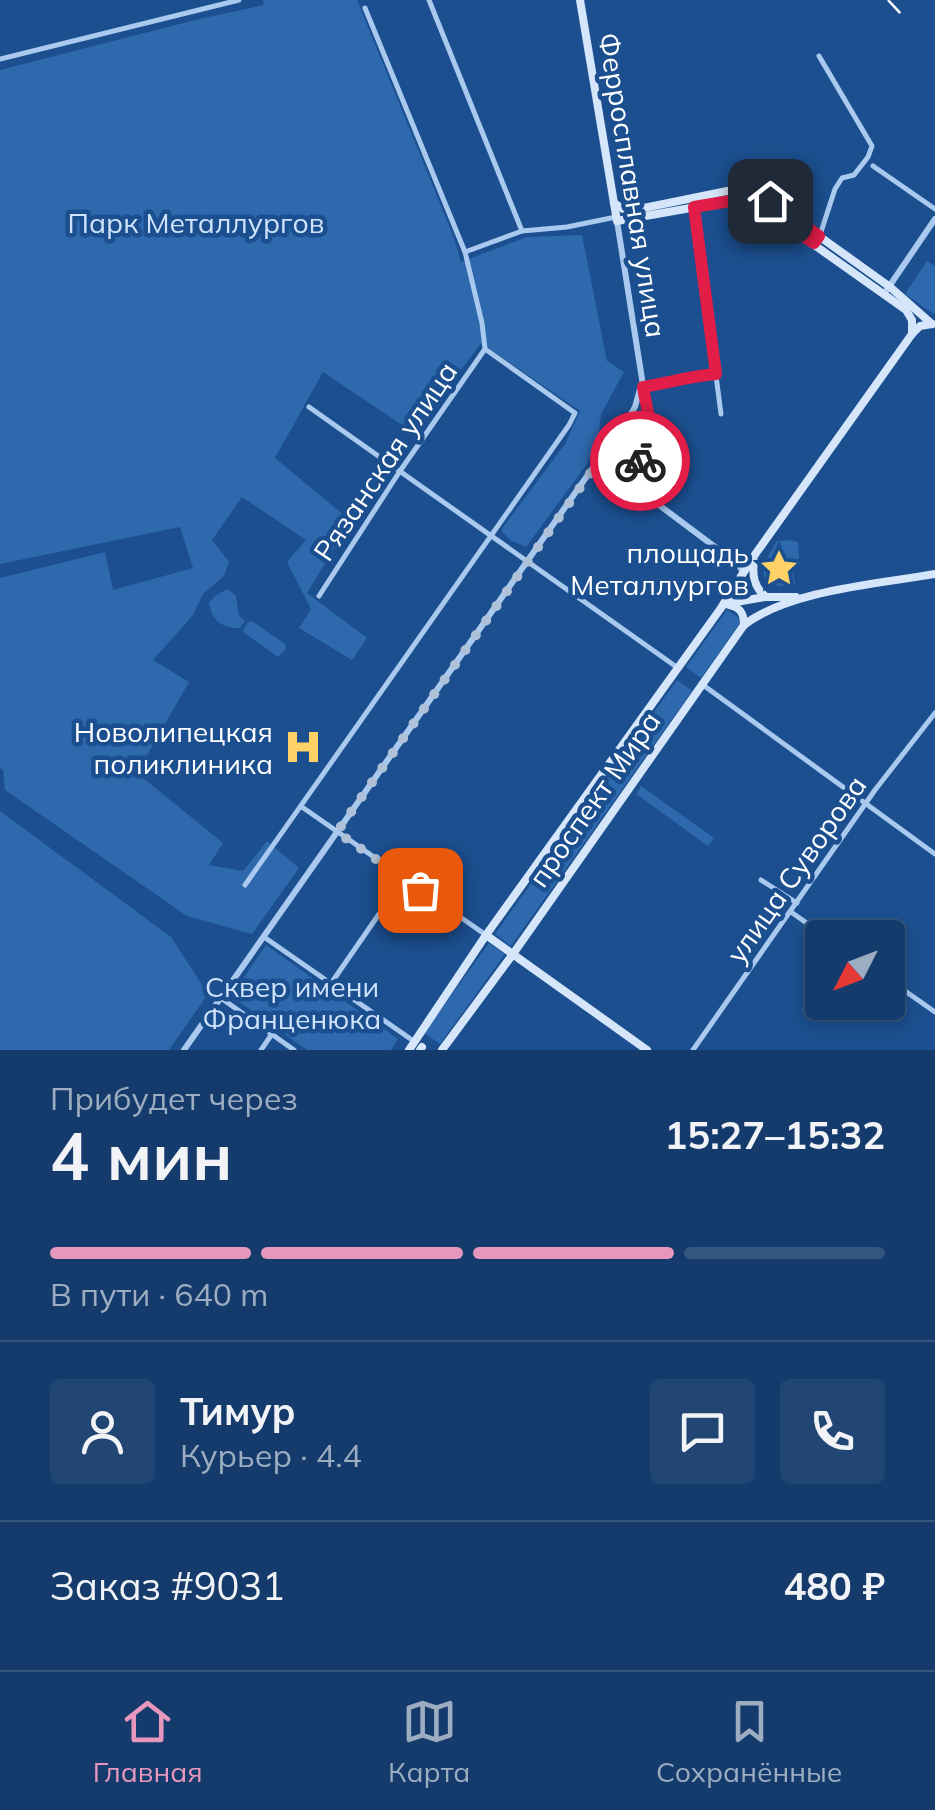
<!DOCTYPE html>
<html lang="ru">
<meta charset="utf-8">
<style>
body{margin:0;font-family:Mulish,sans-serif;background:#214673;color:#f1f3f6;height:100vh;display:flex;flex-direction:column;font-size:38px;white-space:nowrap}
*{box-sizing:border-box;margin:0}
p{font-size:32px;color:#9dadc1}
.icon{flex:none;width:55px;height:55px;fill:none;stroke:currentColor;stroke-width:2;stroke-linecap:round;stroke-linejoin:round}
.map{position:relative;height:1050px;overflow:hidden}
.panel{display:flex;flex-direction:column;background:#143b6b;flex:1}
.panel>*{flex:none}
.needle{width:65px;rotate:228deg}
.buttons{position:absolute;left:805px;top:920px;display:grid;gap:20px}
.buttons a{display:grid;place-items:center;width:100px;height:100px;border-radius:10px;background:#143b6b;box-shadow:0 5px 15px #0003,0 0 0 2px #33557e;font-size:50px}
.pin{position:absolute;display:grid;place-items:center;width:85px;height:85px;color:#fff;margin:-42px;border-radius:20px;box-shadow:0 5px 15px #0006}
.courier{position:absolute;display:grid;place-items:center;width:100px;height:100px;margin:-50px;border:8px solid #e11d48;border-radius:50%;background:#fff;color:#222;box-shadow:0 2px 12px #0007}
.head em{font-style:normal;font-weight:700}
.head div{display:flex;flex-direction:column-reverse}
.head{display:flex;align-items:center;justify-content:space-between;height:170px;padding:0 50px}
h1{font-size:65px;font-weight:700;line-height:75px}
.bar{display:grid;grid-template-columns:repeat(4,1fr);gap:15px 10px;align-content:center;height:120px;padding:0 50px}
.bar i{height:12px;border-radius:8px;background:#33557e}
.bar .active{background:#e797bd}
.bar p{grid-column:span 4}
.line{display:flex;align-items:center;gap:25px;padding:0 50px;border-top:2px solid #33557e}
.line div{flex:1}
.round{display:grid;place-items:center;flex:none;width:105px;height:105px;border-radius:10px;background:#214673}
.tab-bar{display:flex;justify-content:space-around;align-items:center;height:140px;border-top:2px solid #33557e;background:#143b6b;font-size:28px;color:#9dadc1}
.tab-bar a{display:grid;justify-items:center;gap:5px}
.tab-bar .active{color:#e797bd}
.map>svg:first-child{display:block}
.green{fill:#2e69ad}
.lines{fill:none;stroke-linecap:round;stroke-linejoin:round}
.minor{stroke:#a9c9ee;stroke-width:5}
.tertiary{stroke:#a9c9ee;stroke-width:6}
.secondary{stroke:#d6e6fa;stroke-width:8}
.rail{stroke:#fff;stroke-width:2.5;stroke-dasharray:18 8;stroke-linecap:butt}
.done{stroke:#afc1d8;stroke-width:10;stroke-dasharray:0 18}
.route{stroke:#e11d48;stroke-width:12}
.labels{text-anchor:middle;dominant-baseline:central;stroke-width:9;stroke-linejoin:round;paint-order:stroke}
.street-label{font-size:28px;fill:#fff;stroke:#1b4f8f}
.park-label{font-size:28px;fill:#cfe3fa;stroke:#1b4f8f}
.poi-label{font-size:28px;fill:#fff;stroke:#1b4f8f;text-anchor:end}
</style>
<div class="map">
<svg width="935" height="1050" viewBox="0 0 935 1050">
<rect width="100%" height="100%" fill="#1b4f8f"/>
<g class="green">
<path d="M263 0H357L454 238 461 262 527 237 582 235 607 361 624 372 601 414 598 443 587 464 526 547 510 540 501 530 565 444 580 411 481 343 414 433 323 372 275 458 351 521 307 593 367 638 352 660 299 628 311 609 287 562 306 540 242 497 212 540 229 562 224 576 203 594 193 615 153 660 189 682 137 773 223 843 209 865 243 871 267 841 299 868 252 934 187 916 5 790 3 770 0 768V578L105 552 113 590 193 568 180 527 0 564V70L199 19 264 5Z"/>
<path d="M927 261 935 266V315L905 294Z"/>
<path d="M634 420H641L646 424C648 450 644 459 617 464L613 461 611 453Z"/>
<path d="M789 540 798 542 799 559 787 562 789 573H793L795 584C752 593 761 565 777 541Z"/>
<path d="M227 589 236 596 239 616 245 621 240 628C222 628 212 621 209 603L215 596Z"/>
<path d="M727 610 742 620 701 678 686 667Z"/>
<path d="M252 621 285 644 286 649 278 657 244 633 243 630 248 622Z"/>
<path d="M677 680 692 691 511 946 495 934Z"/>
<path d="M641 786 714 838 708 846 636 794Z"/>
<path d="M0 811 171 937 208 994 169 1050H0Z"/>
<path d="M489 943 505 954 440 1044 424 1033Z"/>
<path d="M266 945 398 1039 391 1050H307L231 996Z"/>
</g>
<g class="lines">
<g class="minor">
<path d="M429 0 522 231"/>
<path d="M819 56 872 146 868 157 854 175 842 178 835 189 820 235"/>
<path d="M0 59 239 0"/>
<path d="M873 166 935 209"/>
<path d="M694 207 721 414"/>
<path d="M465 252 522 231 567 227 616 217"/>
<path d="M643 387C668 383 690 376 715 374"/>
<path d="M309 407 678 668"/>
<path d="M319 596 400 471 485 349"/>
<path d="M703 685 935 854"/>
<path d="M302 807 486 935"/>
<path d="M761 880 797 903"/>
<path d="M245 885 569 425 575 413 485 349 482 323 465 252 365 8"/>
<path d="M791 912 828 938"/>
<path d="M264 937 415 1042"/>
<path d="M888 979 935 1012"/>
<path d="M332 982 404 878"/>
<path d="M221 998 294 1050"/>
<path d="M261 1050 272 1034"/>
<path d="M693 1050 875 790 935 713"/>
</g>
<g class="tertiary">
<path d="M884 294 935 219"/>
<path d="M628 419 635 407 640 389"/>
<path d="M647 419 640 415 628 420 606 449 611 469 739 565 743 573"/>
<path d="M652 444 661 506"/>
<path d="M614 472C633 467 645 461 652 442L617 221"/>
<path d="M184 1050 606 449"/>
</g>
<g class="secondary">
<path d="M580 0 617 221 736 200 755 203 906 310 912 320V334"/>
<path d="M614 203 623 209 634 210 737 189 755 194 770 201 890 287 932 324"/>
<path d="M754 561C752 576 754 587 766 597"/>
<path d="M724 604 765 597H796"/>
<path d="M729 605C740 607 744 613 744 625"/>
<path d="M486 935 647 1050"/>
<path d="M409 1050 486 935 721 608 754 556 912 334 920 326 932 324"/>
<path d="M420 1050 422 1047"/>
<path d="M442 1050 513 954 744 625C790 590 878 584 935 574"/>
</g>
<path class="rail" d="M888 0 901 14"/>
</g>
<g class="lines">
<path class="done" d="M420 890 337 832 591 472C609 467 623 473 640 461"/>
<path class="route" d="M640 461C659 440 647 413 643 387 668 383 690 376 716 374L694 207 736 200 756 204 814 243 819 236 770 201"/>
</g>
<defs>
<g id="sight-bare" transform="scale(3)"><path d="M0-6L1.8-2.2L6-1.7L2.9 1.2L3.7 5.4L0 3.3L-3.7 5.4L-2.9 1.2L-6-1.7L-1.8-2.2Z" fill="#ffd166" stroke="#1b4f8f" stroke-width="2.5" paint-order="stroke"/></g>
<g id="hospital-bare" transform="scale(3)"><path d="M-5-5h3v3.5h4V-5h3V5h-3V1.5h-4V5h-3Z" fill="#ffd166" stroke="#1b4f8f" stroke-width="2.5" paint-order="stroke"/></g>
</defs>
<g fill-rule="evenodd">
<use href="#sight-bare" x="779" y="568"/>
<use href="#hospital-bare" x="303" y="747"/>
</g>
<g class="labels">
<g class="street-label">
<text transform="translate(633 185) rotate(81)">Ферросплавная улица</text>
<text transform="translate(385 461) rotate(-56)">Рязанская улица</text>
<text transform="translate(594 799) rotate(-55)">проспект Мира</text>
<text transform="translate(796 869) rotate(-55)">улица Суворова</text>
</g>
<g class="park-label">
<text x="196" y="222">Парк Металлургов</text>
<text x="292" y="986">Сквер имени<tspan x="292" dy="32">Франценюка</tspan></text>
</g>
<g class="poi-label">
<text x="749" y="552">площадь<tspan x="749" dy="32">Металлургов</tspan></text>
<text x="273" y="731">Новолипецкая<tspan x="273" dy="32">поликлиника</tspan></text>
</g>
</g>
</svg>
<div class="buttons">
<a><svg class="needle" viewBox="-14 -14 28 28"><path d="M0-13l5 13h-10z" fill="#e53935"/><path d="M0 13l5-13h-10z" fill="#9dadc1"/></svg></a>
</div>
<div class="pin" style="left:420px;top:890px;background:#ea580c"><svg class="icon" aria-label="bag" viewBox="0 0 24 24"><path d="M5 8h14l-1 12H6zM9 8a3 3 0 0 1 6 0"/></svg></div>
<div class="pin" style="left:770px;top:201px;background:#1f2937"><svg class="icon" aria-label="home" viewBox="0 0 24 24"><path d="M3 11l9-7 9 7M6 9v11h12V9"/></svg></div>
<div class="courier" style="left:640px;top:461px"><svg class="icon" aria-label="bike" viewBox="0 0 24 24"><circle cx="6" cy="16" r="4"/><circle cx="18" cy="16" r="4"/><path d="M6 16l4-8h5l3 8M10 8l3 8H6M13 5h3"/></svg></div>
</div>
<section class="panel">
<div class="head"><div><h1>4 мин</h1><p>Прибудет через</p></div><em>15:27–15:32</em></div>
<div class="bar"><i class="active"></i><i class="active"></i><i class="active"></i><i></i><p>В пути · 640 m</p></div>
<div class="line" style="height:180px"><a class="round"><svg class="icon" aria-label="person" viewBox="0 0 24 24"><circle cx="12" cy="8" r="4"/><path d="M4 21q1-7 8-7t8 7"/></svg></a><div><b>Тимур</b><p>Курьер · 4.4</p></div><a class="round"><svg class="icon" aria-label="chat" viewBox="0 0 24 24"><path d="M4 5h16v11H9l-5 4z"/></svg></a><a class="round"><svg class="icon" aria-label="phone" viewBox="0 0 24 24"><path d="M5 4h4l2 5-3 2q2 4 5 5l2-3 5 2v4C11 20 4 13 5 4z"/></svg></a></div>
<div class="line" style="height:130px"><div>Заказ #9031</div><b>480 ₽</b></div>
</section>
<nav class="tab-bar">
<a class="active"><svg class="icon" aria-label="home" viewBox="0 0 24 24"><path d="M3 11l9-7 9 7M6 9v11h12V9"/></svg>Главная</a>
<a><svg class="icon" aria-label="map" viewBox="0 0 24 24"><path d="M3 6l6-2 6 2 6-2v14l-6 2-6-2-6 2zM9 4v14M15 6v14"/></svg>Карта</a>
<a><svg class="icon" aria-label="saved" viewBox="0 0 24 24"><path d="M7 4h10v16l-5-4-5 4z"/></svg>Сохранённые</a>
</nav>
